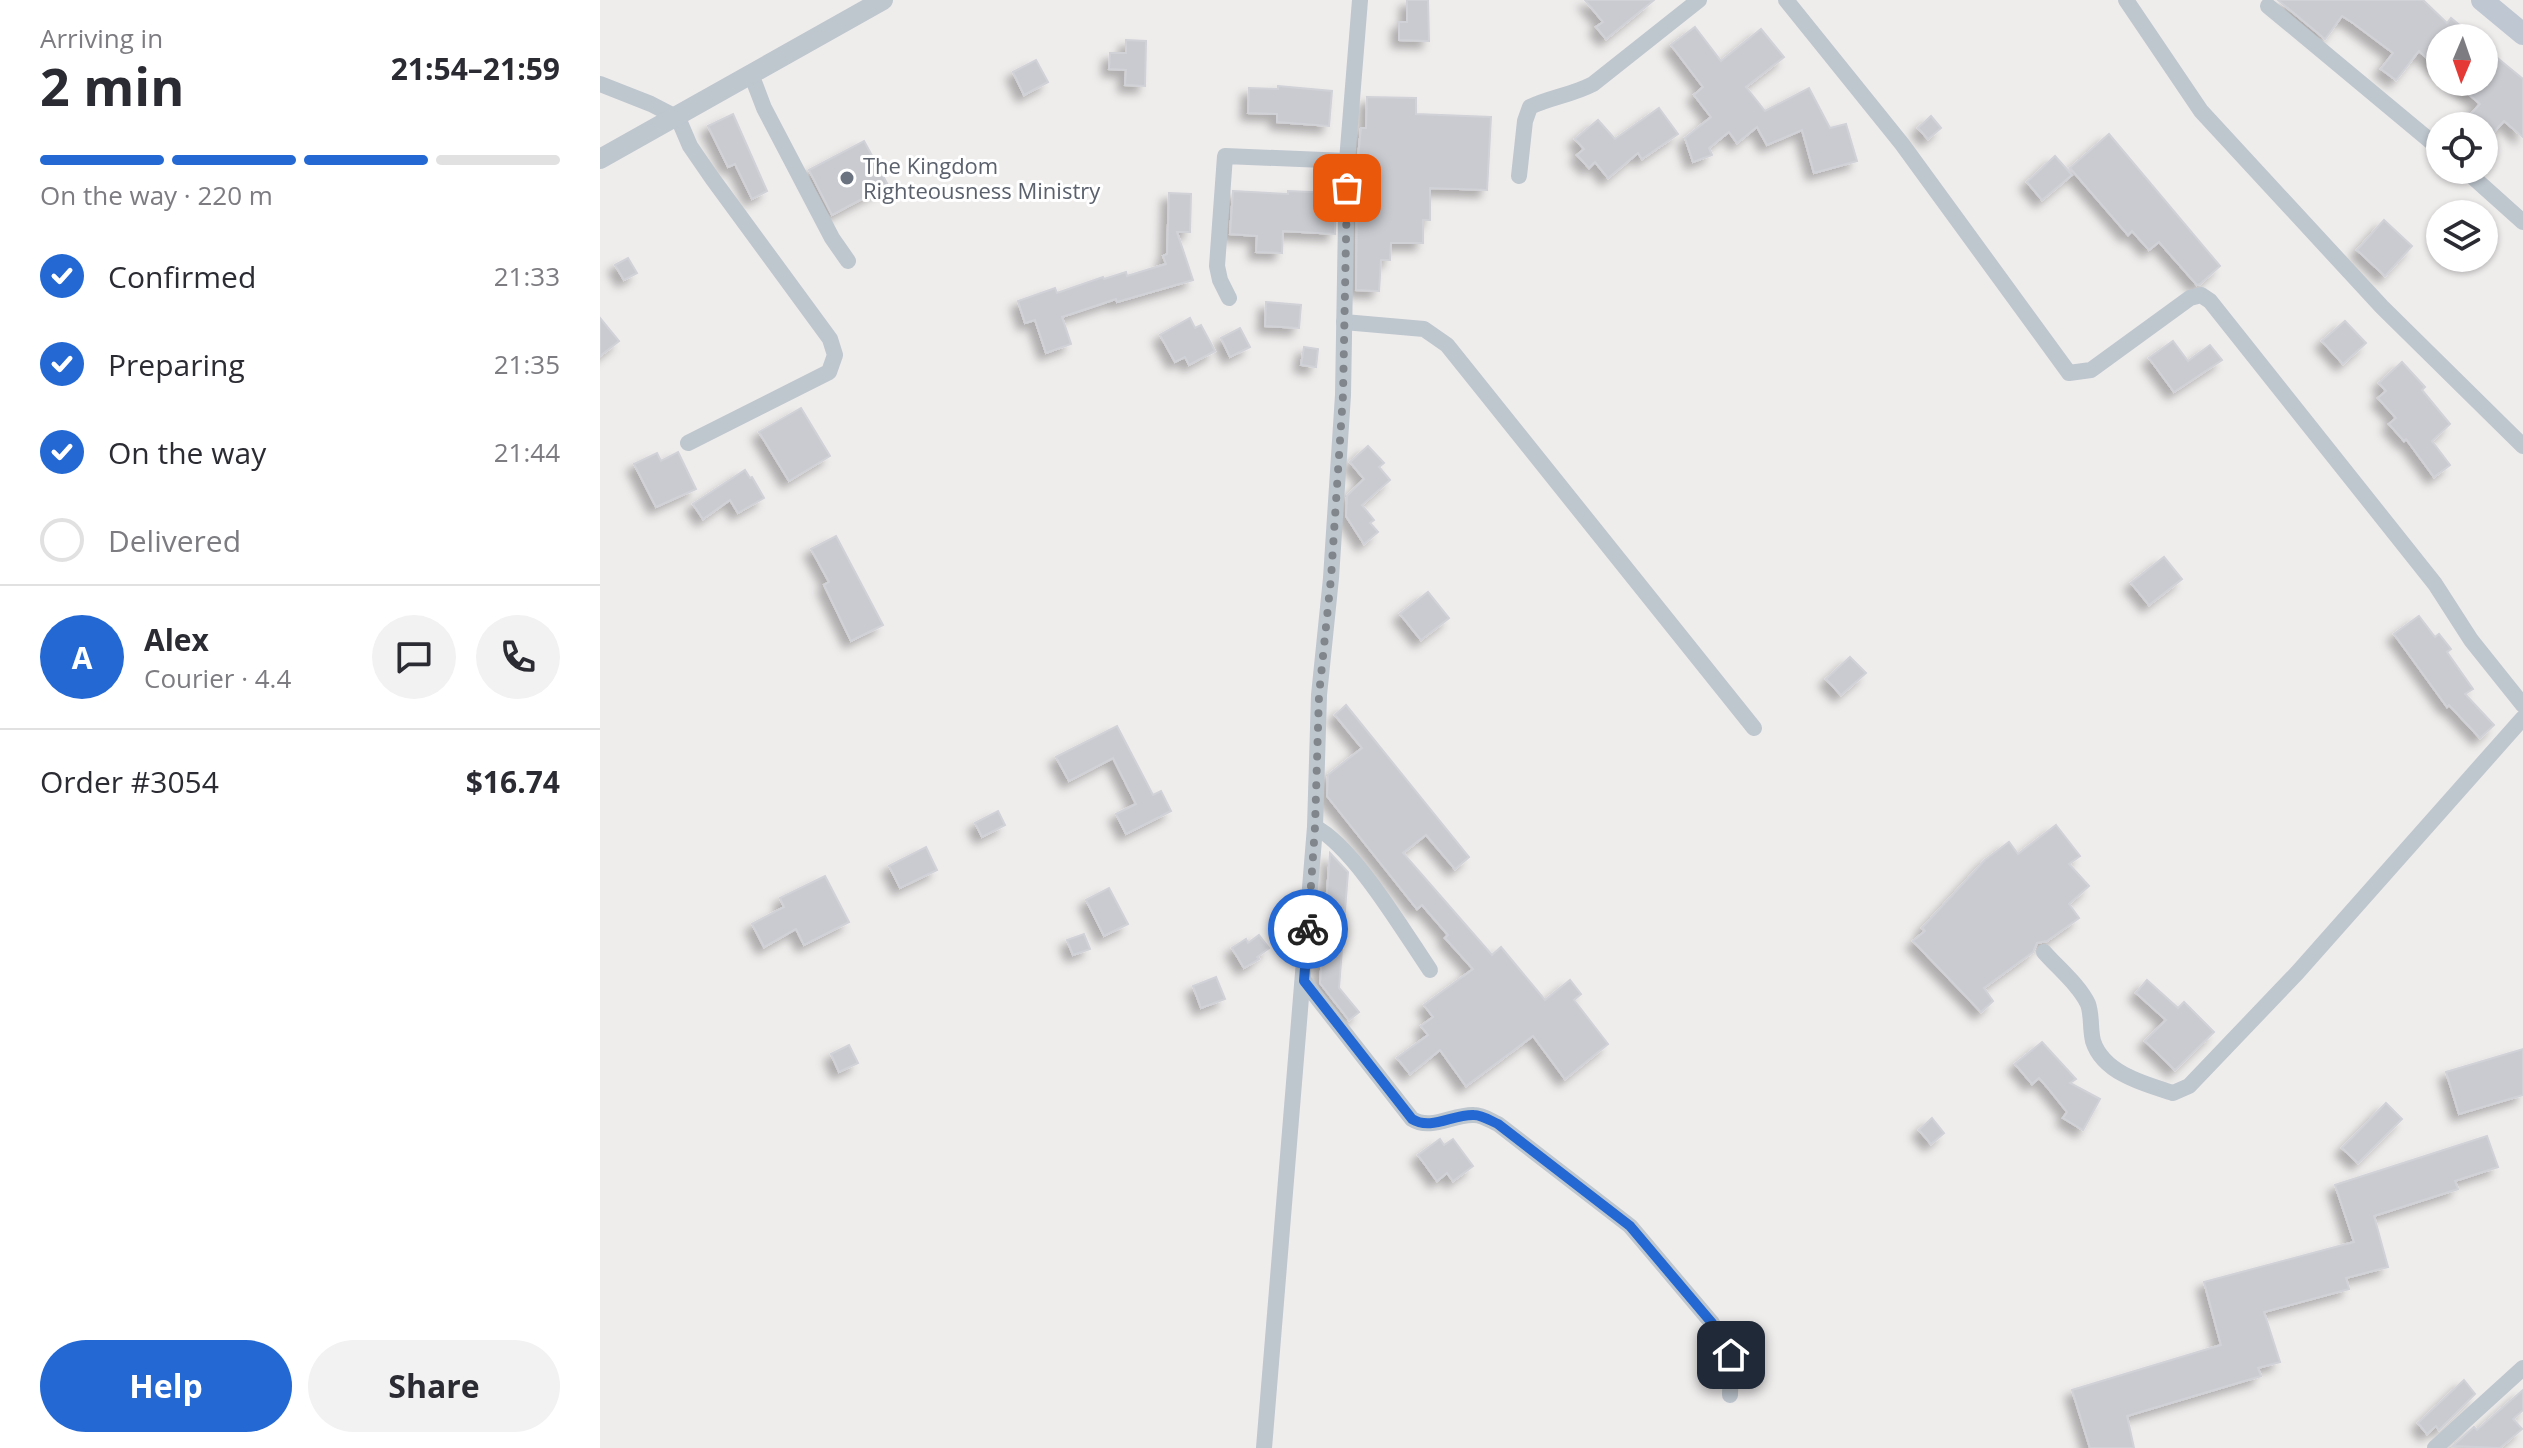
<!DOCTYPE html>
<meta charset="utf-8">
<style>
body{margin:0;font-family:"Open Sans",sans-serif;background:#f2f2f3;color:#2b2b33;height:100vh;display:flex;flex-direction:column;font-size:30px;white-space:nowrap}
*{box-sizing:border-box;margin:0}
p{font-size:26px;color:#7c7c81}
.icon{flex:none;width:44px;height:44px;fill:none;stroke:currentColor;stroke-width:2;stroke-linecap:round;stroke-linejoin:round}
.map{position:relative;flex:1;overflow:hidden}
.panel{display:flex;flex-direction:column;background:#fff;width:600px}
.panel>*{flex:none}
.needle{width:52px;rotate:182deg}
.buttons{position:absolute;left:1826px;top:24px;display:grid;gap:16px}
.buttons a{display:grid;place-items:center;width:72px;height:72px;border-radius:50%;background:#fff;box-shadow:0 2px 6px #0004;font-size:40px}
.pin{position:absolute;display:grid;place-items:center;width:68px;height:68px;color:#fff;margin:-34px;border-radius:16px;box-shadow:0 4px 12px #0006}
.courier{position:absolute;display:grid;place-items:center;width:80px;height:80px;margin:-40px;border:6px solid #2368d3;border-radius:50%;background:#fff;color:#222;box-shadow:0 2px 10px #0007}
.head em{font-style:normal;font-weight:700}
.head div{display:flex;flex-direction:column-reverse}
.head{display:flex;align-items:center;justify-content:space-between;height:136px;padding:0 40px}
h1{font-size:52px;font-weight:700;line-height:60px}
.bar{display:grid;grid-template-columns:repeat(4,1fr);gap:12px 8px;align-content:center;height:96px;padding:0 40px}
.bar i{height:10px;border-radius:6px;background:#e1e1e2}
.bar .selected{background:#2368d3}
.bar p{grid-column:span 4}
.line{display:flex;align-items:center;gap:20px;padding:0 40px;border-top:2px solid #e1e1e2}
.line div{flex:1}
.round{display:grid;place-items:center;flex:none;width:84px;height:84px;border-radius:42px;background:#f2f2f3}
ol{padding:0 40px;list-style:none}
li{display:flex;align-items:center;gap:24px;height:88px}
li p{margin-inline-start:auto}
li .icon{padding:8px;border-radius:50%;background:#2368d3;color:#fff;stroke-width:4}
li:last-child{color:#7c7c81}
li i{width:44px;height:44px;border:4px solid #e1e1e2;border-radius:50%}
.cta{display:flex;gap:16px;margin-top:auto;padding:16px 40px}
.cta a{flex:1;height:92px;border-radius:48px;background:#2368d3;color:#fff;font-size:32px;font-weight:700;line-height:92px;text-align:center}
.cta a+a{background:#f2f2f3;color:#2b2b33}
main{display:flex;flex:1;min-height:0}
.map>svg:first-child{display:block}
.building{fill:#cacbd1;stroke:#d0d2d8;stroke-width:2;filter:url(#shadow)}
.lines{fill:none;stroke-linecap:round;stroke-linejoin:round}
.minor{stroke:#bec6ce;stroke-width:16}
.tertiary{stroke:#bec6ce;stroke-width:20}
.secondary{stroke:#bec7d2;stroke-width:22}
.done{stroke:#81868c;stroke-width:8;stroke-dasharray:0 14.4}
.route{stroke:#2368d3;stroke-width:10}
.worship-dot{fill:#6b7280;stroke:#fff;stroke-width:3}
.labels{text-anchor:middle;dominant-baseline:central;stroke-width:6;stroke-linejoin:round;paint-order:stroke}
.worship-label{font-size:22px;fill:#5b616d;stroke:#fff;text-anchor:start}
</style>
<main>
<section class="panel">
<div class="head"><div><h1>2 min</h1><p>Arriving in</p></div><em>21:54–21:59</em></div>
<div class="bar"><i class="selected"></i><i class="selected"></i><i class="selected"></i><i></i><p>On the way · 220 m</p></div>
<ol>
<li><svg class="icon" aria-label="check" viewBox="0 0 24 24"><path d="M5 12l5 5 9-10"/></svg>Confirmed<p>21:33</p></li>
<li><svg class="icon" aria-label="check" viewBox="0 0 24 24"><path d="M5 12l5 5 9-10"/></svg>Preparing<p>21:35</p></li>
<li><svg class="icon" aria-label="check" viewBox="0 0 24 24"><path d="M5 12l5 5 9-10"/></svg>On the way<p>21:44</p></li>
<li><i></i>Delivered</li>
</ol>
<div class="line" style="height:144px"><b class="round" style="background:#2368d3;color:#fff">A</b><div><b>Alex</b><p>Courier · 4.4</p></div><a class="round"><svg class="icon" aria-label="chat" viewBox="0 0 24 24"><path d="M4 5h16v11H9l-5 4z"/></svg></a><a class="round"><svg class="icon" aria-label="phone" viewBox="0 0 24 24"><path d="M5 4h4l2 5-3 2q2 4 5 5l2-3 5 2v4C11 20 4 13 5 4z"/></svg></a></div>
<div class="line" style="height:104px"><div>Order #3054</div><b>$16.74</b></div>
<div class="cta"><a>Help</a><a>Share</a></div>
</section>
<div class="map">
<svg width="1923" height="1448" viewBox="0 0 1923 1448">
<defs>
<filter id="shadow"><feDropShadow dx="-7" dy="7" stdDeviation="4" flood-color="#0004"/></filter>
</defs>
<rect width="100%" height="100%" fill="#efecec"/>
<g class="building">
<path d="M807 0H828L829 41 799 40V22H807Z"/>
<path d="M985 0H1054L1006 39 996 27 1003 22Z"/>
<path d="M1678 0H1823L1847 23 1851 18 1875 38H1840V70L1819 51 1796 80 1781 69 1793 53 1753 23 1742 16 1725 39Z"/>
<path d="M1095 27 1121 61 1161 29 1184 57 1146 87 1165 111 1209 88 1230 128 1246 124 1257 161 1214 173 1202 130 1167 145 1157 127 1137 143 1129 132 1109 148 1112 155 1093 162 1085 138 1111 117 1094 95 1103 87 1071 45Z"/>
<path d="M526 40 546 41 545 86 525 85 526 70 509 69 510 53H526Z"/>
<path d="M1884 47 1923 79V137L1904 121 1884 143V126H1860L1880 104 1855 82H1884Z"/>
<path d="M436 60 448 82 424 95 413 72Z"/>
<path d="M678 86 732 91 729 126 677 122V114L648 113 649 88 678 89Z"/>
<path d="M767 97 816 98V114L891 117 887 190 830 188V220H823V243H791L790 260H781L779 291 756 290 757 194H762L763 157H758L761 128H766Z"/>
<path d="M1059 108 1078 134 1042 159 1038 153 1008 178 995 162 989 168 977 155 984 149 975 139 998 120 1015 139Z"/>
<path d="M133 114 167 191 152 199 135 164 128 167 108 126Z"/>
<path d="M1331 116 1341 128 1328 139 1318 128Z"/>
<path d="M1509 134 1620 266 1600 284 1597 285 1559 242 1549 250 1532 231 1528 235 1470 168Z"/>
<path d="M264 141 288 185 232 215 209 170Z"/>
<path d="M1455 156 1472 175 1442 200 1427 182Z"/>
<path d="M633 191 688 194V191L735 193V234L683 231 682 253 656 252 657 236 630 234Z"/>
<path d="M569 193 591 194 590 232H577L593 280 517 302 516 299 462 317 471 344 446 353 435 320 425 323 418 301 455 288 457 293 503 277 504 279 526 272 527 276 566 264 563 256 567 254Z"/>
<path d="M1784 220 1812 246 1785 276 1757 250Z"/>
<path d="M28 258 37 273 24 280 15 265Z"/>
<path d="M666 302 701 305 699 328 665 326Z"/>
<path d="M0 318 19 341 0 356Z"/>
<path d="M590 318 595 328 601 325 615 351 589 365 585 357 575 362 560 335Z"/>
<path d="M1745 321 1766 343 1743 364 1722 341Z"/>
<path d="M640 328 650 347 630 357 621 338Z"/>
<path d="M1573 341 1588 361 1610 345 1622 360 1574 392 1549 358Z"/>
<path d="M704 347 718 349 716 367 701 365Z"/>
<path d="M1802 362 1825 387 1822 390 1850 424 1832 441 1850 465 1834 477 1806 439 1804 441 1789 424 1796 418 1778 398 1786 391 1779 383Z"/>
<path d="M201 408 230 456 189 481 159 432Z"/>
<path d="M768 446 784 463 779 467 790 480 762 505 774 520 770 523 778 532 764 544 746 516 747 496 764 479 750 462Z"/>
<path d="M78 452 96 489 56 507 34 464 57 453 61 461Z"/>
<path d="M145 470 150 478 152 477 164 498 138 513 130 500 103 519 93 504Z"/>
<path d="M236 536 283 625 251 641 224 585 229 582 211 549Z"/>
<path d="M1564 557 1582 579 1549 605 1531 583Z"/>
<path d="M828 592 849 618 821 640 800 614Z"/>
<path d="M1819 616 1835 637 1839 634 1851 649 1847 652 1873 689 1865 694 1894 725 1880 738 1849 705 1847 707 1794 634Z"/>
<path d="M1250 657 1266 673 1241 695 1226 679Z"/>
<path d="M746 705 869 857 855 869 826 835 803 853 892 955 901 947 945 1000 970 980 981 994 974 1000 1008 1044 965 1079 933 1036 866 1086 840 1050 810 1074 797 1058 828 1035 821 1026 833 1017 824 1005 873 969 845 938 848 935 822 905 817 909 727 796 728 775 762 748 735 715Z"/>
<path d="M517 726 553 795 561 791 571 811 526 834 516 814 536 804 513 758 469 781 456 757Z"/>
<path d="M398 811 405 825 382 837 375 823Z"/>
<path d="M1456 825 1480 856 1469 864 1489 886 1469 904 1479 918 1447 941 1437 943 1433 952 1384 988 1393 1001 1381 1012 1313 941 1325 931 1322 928 1385 860 1409 842 1418 854Z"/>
<path d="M326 847 337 870 300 888 289 866Z"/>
<path d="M730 853 748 872 739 988 759 1012 749 1020 720 983Z"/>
<path d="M225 876 249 922 204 945 196 929 164 947 152 924 184 907 180 898Z"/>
<path d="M509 888 528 924 504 936 486 900Z"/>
<path d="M484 934 490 949 473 955 467 940Z"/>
<path d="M659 935 669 948 657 957 659 959 644 968 632 948 646 939 648 943Z"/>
<path d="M616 977 625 999 601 1008 593 986Z"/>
<path d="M1547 980 1578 1008 1584 1002 1614 1032 1575 1070 1545 1041 1566 1020 1536 993Z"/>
<path d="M1442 1042 1476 1079 1470 1083 1500 1099 1483 1130 1463 1118 1467 1112 1447 1087 1439 1078 1432 1084 1415 1064Z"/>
<path d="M249 1045 258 1063 239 1072 231 1054Z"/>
<path d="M1923 1049V1095L1859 1114 1846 1072Z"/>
<path d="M1786 1103 1802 1119 1758 1163 1742 1148Z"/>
<path d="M1332 1118 1344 1133 1331 1144 1319 1130Z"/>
<path d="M1887 1136 1898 1167 1855 1181 1858 1189 1774 1216 1788 1267 1746 1278 1749 1289 1664 1312 1680 1362 1658 1368 1661 1376 1527 1416 1534 1448H1490L1472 1390 1621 1345 1604 1282 1754 1242 1735 1185Z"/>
<path d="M840 1139 844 1145 853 1139 873 1166 853 1181 847 1173 837 1181 818 1155Z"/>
<path d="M1864 1380 1875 1394 1839 1430 1836 1426 1827 1434 1818 1423Z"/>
<path d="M1923 1390V1410L1913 1419 1922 1429 1900 1448 1853 1446 1874 1427 1877 1430Z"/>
</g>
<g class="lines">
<g class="minor">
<path d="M1186 0 1302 144 1469 373 1491 370 1590 298 1601 295 1610 301 1835 584 1871 640 1923 705"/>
<path d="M1526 0 1601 111 1782 307 1923 446"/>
<path d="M1668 6 1840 149"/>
<path d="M151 74 164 108 232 238 248 261"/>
<path d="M0 84 51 104 78 118 90 146 112 178 230 339 235 355 229 372 88 443"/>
<path d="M1865 170 1923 222"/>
<path d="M919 176 925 121 930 107C951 97 972 95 993 84L1099 0"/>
<path d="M629 298 620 280 617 266 625 156 747 161"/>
<path d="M744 322 824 329 847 345 1154 728"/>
<path d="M715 827C754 847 804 932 830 970"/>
<path d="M1444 952C1458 968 1479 985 1488 1004 1492 1015 1490 1029 1493 1041 1503 1073 1544 1084 1573 1093L1589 1086 1697 973 1923 718"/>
<path d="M704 981 812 1119C831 1131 853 1114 874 1115 883 1115 891 1121 898 1124L1030 1226 1112 1323 1131 1355 1130 1395"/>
<path d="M664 1448 715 827 719 695 731 578 743 395 747 161 760 0"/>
<path d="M1835 1448 1923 1368"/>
</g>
<path class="tertiary" d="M0 159 283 0"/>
<path class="secondary" d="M1882 0 1923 34"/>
</g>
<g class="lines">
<path class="done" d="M708 929 715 827 719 695 731 578 743 395 747 188"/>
<path class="route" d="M708 929 704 981 812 1119C831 1131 853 1114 874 1115 882 1115 891 1121 898 1124L1030 1226 1112 1323 1131 1355"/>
</g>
<circle class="worship-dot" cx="247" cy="178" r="8"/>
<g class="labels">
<g class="worship-label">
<text x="263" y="165">The Kingdom<tspan x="263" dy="25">Righteousness Ministry</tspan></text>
</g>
</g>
</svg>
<div class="buttons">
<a><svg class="needle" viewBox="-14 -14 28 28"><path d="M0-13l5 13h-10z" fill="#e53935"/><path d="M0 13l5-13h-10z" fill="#7c7c81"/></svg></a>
<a><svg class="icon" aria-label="locate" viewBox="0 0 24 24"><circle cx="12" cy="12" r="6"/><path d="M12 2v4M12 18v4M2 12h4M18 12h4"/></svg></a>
<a><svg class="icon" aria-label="layers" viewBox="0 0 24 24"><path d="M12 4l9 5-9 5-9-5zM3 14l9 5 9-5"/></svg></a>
</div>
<div class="pin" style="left:747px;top:188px;background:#ea580c"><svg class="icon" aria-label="bag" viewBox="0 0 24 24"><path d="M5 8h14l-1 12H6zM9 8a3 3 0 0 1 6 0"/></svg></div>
<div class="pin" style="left:1131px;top:1355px;background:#1f2937"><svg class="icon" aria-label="home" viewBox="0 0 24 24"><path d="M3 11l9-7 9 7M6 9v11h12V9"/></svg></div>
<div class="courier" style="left:708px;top:929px"><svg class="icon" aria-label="bike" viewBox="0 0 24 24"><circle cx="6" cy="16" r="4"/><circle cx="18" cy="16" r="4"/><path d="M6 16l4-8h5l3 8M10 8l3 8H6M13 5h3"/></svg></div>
</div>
</main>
